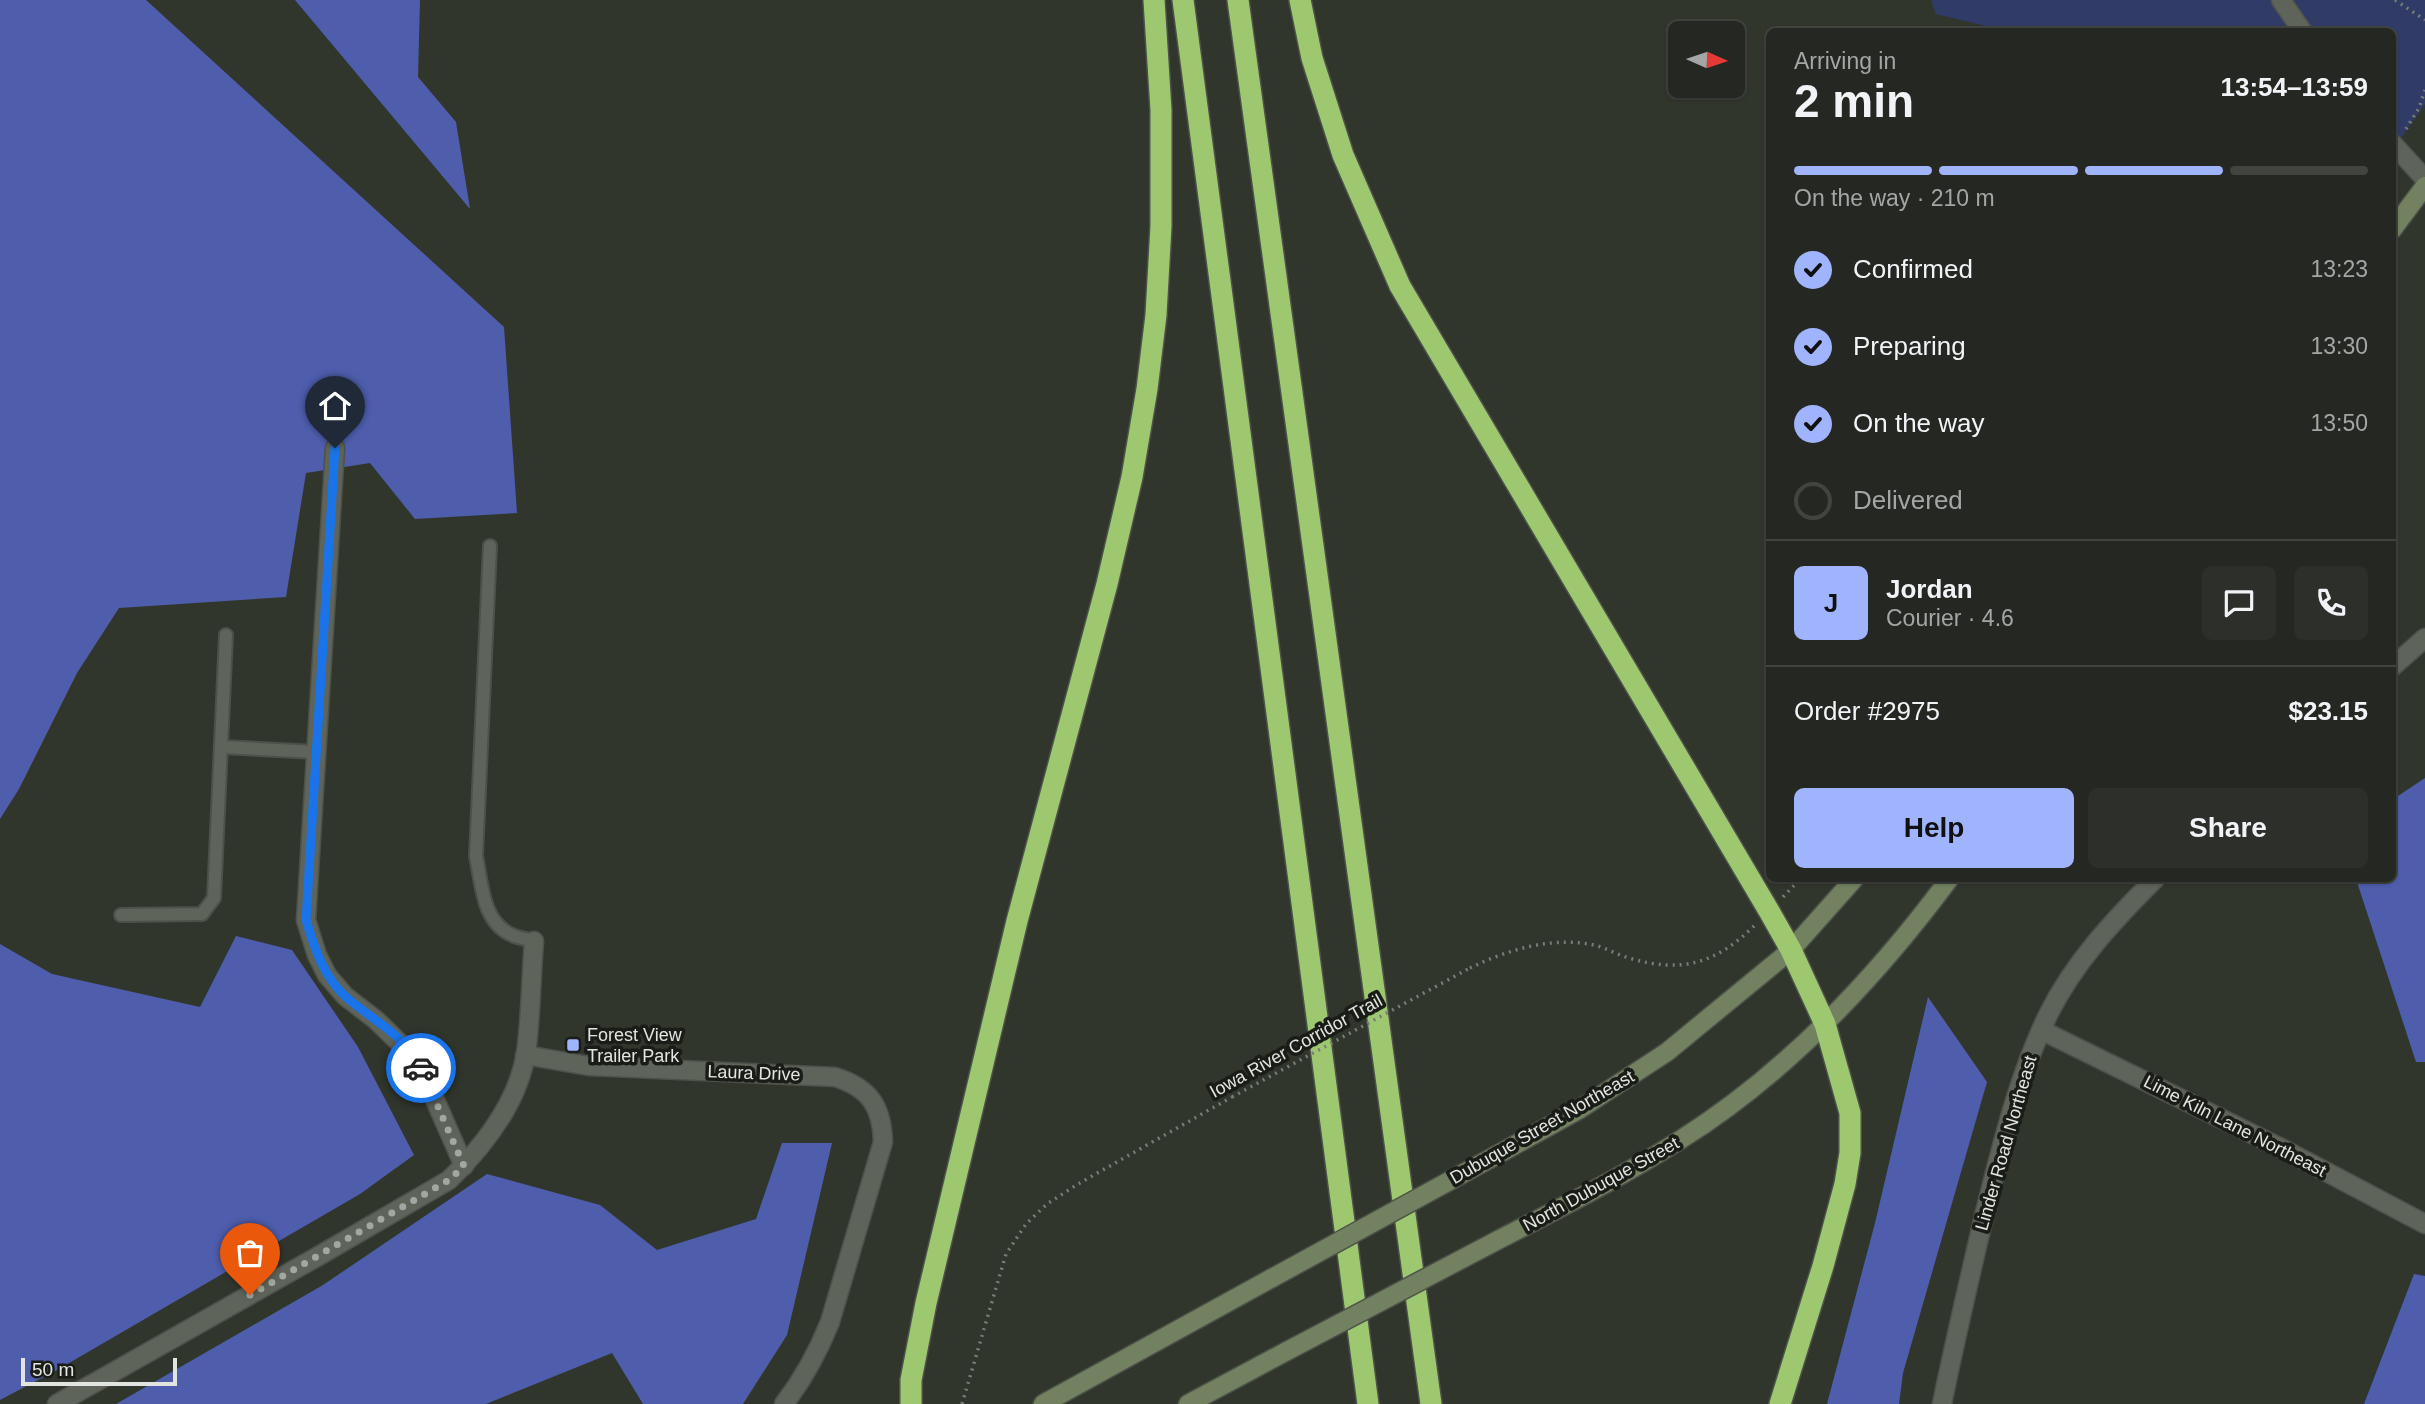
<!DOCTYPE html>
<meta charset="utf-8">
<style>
body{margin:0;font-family:Arial,sans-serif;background:#2d302a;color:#f1f3f6;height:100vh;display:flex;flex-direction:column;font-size:26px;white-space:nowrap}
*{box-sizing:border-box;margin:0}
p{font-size:23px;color:#a3a6a5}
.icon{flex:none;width:38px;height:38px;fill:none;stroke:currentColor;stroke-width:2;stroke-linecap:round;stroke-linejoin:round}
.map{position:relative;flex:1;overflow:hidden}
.details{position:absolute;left:1766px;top:28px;width:630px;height:854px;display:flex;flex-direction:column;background:#252822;border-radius:10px;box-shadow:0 2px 5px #0004,0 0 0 2px #424440}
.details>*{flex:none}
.needle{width:46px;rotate:93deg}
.fabs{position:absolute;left:1668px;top:21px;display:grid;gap:14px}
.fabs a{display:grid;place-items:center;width:77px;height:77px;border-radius:10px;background:#252822;box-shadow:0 2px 5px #0004,0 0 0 2px #424440;font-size:35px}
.scale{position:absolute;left:21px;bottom:18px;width:156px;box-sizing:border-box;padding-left:7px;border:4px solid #e1e4df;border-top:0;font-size:19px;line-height:24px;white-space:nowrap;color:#e1e4df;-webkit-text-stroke:5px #1a1c18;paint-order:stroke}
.pin{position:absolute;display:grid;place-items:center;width:60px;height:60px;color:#fff;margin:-72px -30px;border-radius:50% 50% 50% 0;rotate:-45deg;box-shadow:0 0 7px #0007}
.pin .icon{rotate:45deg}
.courier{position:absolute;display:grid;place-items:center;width:70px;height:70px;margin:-35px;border:5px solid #1a73e8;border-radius:50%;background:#fff;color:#222;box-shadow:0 2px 9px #0007}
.headline em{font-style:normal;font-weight:700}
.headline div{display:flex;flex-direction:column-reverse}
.headline{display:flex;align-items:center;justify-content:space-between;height:119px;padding:0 28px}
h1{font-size:46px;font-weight:700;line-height:52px}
.bar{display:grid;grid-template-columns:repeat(4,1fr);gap:10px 7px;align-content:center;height:84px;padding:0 28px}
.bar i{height:9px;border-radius:5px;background:#424440}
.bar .current{background:#a0b3fd}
.bar p{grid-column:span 4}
.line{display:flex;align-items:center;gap:18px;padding:0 28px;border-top:2px solid #424440}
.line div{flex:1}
.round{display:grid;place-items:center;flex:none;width:74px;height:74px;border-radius:10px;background:#2d302a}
ol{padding:0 28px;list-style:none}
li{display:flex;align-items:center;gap:21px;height:77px}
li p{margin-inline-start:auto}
li .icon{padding:7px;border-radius:50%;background:#a0b3fd;color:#111;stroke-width:4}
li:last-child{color:#a3a6a5}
li i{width:38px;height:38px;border:4px solid #424440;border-radius:50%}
.action{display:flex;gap:14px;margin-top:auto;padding:14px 28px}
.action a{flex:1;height:80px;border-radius:10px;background:#a0b3fd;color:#111;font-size:28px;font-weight:700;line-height:80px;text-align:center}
.action a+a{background:#2d302a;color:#f1f3f6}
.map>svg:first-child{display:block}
.green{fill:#303b67}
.forest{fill:#4e5ead}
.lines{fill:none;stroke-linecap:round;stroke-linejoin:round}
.lane-casing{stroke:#4d514a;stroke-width:16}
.street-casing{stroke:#4d514a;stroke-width:21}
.secondary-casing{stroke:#4d514a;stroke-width:21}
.highway-casing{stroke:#4d514a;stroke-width:24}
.path{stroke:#787d75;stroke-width:3.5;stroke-dasharray:2 5;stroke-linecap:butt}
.lane{stroke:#5f645a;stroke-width:12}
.street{stroke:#5f645a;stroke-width:18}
.secondary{stroke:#728261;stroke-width:18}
.highway{stroke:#9dc870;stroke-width:21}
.secondary-bridge-casing{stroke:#4d514a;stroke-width:21;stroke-linecap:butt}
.path-bridge{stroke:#787d75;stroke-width:3.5;stroke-dasharray:2 5;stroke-linecap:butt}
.secondary-bridge{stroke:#728261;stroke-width:18}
.done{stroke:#a3a7a1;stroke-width:7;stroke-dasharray:0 12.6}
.route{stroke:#1a73e8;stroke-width:9}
.poi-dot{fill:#a0b3fd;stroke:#1a1c18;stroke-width:2.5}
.labels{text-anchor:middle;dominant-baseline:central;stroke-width:7;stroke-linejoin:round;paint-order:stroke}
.poi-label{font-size:18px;fill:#e1e4df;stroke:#1a1c18;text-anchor:start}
.street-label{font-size:18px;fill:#e1e4df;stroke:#1a1c18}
</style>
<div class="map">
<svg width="2425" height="1404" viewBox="0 0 2425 1404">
<rect width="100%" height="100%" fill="#31362d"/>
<path class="green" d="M1931 0H2425V104L2395 146 2392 143V32L2007 31 1936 14Z"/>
<g class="forest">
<path d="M0 0H146L504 327 517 513 415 519 370 463 306 473 286 597 119 608 77 673 19 789 0 819Z"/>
<path d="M295 0H420L418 77 456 122 470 209Z"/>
<path d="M2425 778V1062H2416L2356 879 2392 878V800Z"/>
<path d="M236 936 292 950 358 1047 414 1155 360 1194 57 1370 0 1400V944L52 974 200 1007Z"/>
<path d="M1928 997 1987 1082 1903 1373 1899 1404H1827L1875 1223Z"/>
<path d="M782 1143H832L787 1335 743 1404H643L612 1353 486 1404H116L323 1285 487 1174 600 1205 657 1250 756 1219Z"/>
<path d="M2414 1274 2425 1276V1404H2364Z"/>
</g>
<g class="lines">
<g class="lane-casing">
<g id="lane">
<path d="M490 546 476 856C482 884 482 922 512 935 518 938 527 939 534 941"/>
<path d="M222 747 315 752"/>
<path d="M121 915 202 914 214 898 226 635"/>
</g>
</g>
<g class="street-casing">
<g id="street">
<path d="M2281 0 2303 32"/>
<path d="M2392 143 2425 179"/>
<path d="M335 448 306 920 317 955 327 975 345 996 376 1020 418 1061 464 1166"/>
<path d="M2392 667 2425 638"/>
<path d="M2043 1031 2285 1150 2425 1224"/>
<path d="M525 1055 589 1066 835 1077C870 1088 882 1107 883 1142L830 1322C818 1352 804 1378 784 1404"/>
<path d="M57 1404 322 1254 449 1180C484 1146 518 1103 526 1053 531 1017 531 978 534 941"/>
<path d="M1942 1404C1955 1340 1970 1276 1985 1212 2002 1145 2018 1077 2048 1015 2074 962 2115 919 2156 878"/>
</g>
</g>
<g class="secondary-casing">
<g id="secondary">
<path d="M2392 230 2425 186"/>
<path d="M1495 1156 1580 1109 1667 1052 1791 950 1855 878"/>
<path d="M1498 1240C1560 1208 1622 1177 1680 1140 1787 1073 1875 979 1950 878"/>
<path d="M1043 1404 1272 1278"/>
<path d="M1188 1404 1287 1351"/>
</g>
</g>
<g class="highway-casing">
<g id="highway">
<path d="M1183 0 1368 1404"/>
<path d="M1238 0 1431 1404"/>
<path d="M1300 0 1312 58 1343 155 1400 286 1769 911 1791 950 1825 1024 1850 1113V1153L1845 1184 1823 1266 1780 1404"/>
<path d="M911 1404V1380L926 1303 1017 921 1107 584 1132 477 1147 389 1156 315 1161 226V110L1154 0"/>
</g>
</g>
<g class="path">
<path d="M2395 0 2425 20"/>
<path d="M2406 129 2419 108 2425 90"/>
<path d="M1783 897 1801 878"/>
<path d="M1470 968C1507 950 1552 936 1594 945 1606 948 1618 955 1629 958 1682 974 1717 963 1755 925"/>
<path d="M962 1404 1006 1254 1026 1224 1047 1204 1078 1184 1232 1097"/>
</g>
<use href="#lane" class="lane"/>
<use href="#street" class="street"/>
<use href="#secondary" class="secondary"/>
<use href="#highway" class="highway"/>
<g class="secondary-bridge-casing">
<g id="secondary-bridge">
<path d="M1272 1278 1495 1156"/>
<path d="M1287 1351 1498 1240"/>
</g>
</g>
<path class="path-bridge" d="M1232 1097 1470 968"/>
<use href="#secondary-bridge" class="secondary-bridge"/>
</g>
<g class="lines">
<path class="done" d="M250 1295 449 1180 464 1166 421 1068"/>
<path class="route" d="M335 448 306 920C315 949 323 976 346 997 371 1019 407 1037 421 1068"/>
</g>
<rect class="poi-dot" x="566" y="1038" width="14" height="14" rx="3.5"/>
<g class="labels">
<g class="poi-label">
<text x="587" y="1035">Forest View<tspan x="587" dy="21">Trailer Park</tspan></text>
</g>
<g class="street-label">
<text transform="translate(1296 1046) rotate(-29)">Iowa River Corridor Trail</text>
<text transform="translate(754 1073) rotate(2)">Laura Drive</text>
<text transform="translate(2235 1126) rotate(27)">Lime Kiln Lane Northeast</text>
<text transform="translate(1542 1127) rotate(-30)">Dubuque Street Northeast</text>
<text transform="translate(2006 1143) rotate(-74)">Linder Road Northeast</text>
<text transform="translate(1601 1184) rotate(-29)">North Dubuque Street</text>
</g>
</g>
</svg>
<div class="fabs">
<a><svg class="needle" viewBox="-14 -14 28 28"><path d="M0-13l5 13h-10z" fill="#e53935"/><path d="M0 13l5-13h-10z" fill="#a3a6a5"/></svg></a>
</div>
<div class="scale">50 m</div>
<div class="pin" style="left:250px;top:1295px;background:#ea580c"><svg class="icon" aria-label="bag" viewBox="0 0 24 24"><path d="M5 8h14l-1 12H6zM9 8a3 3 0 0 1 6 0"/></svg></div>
<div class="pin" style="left:335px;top:448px;background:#1f2937"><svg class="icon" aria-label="home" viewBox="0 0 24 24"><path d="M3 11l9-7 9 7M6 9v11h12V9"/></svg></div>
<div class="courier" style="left:421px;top:1068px"><svg class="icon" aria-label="car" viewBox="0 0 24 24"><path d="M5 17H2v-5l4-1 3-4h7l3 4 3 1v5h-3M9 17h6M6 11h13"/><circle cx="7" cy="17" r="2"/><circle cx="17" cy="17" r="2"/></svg></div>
<section class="details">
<div class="headline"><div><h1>2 min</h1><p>Arriving in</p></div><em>13:54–13:59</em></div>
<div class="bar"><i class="current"></i><i class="current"></i><i class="current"></i><i></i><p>On the way · 210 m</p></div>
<ol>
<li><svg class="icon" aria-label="check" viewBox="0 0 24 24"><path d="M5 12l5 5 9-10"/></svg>Confirmed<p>13:23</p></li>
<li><svg class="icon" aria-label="check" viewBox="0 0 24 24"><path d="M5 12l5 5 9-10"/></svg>Preparing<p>13:30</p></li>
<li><svg class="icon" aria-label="check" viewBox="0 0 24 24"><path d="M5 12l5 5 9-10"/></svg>On the way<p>13:50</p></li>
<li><i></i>Delivered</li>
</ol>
<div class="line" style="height:126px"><b class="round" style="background:#a0b3fd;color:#111">J</b><div><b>Jordan</b><p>Courier · 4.6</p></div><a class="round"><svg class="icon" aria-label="chat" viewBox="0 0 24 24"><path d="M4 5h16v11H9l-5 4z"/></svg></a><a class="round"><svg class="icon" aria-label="phone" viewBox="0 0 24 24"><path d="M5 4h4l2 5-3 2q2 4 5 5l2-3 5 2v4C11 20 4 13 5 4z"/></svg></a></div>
<div class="line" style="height:91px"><div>Order #2975</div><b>$23.15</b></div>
<div class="action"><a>Help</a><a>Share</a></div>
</section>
</div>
